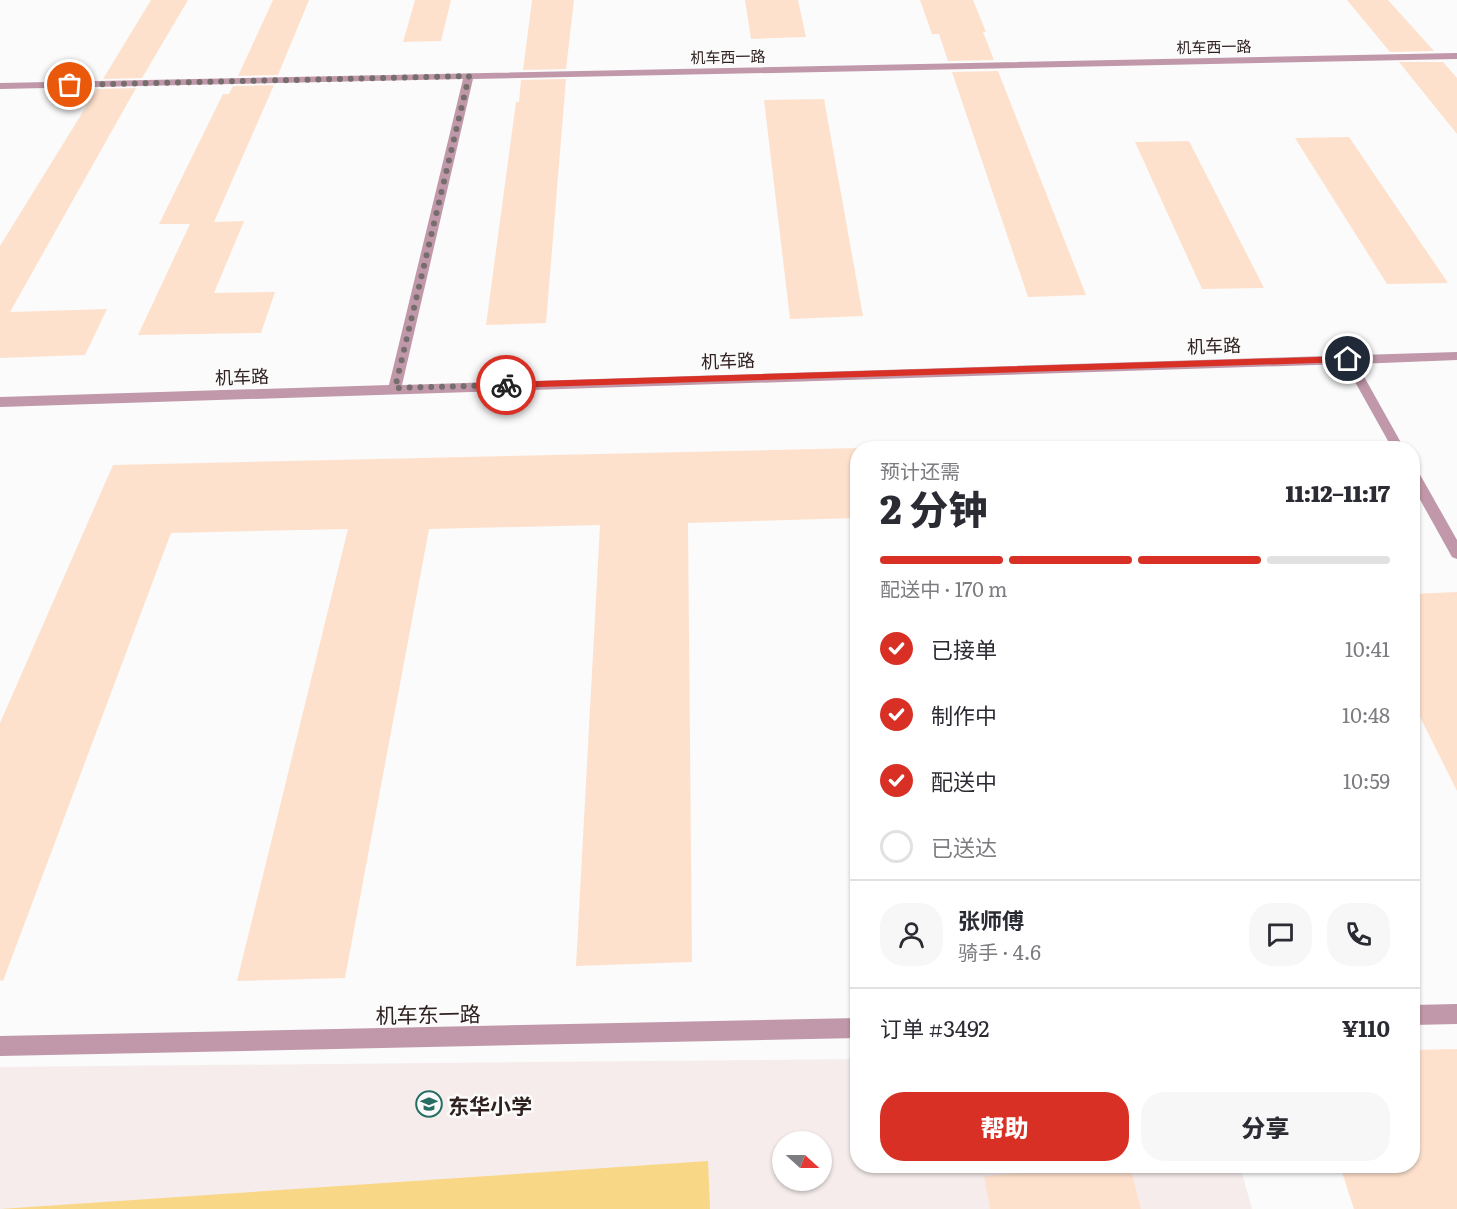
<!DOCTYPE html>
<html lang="zh">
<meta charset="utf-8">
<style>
body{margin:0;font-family:Literata,"Noto Sans SC",serif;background:#f7f7f7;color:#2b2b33;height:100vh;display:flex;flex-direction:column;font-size:22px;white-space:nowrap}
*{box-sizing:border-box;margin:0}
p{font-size:20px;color:#7c7c81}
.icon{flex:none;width:33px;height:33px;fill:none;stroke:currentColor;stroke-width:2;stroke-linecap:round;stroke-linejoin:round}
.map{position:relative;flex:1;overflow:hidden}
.side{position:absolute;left:850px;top:441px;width:570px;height:732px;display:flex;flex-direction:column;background:#fff;border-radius:24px;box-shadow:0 2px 4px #0004}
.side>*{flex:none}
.needle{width:39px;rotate:111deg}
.fabs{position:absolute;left:772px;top:1131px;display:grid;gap:12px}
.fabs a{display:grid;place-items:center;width:60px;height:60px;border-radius:50%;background:#fff;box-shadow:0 2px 4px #0004;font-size:30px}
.pin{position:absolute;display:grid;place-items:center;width:51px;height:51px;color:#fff;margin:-26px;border:3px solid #fff;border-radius:50%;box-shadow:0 2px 6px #0007}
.courier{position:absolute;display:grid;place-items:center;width:60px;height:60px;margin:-30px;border:4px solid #d93025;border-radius:50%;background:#fff;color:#222;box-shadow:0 2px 8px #0007}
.head em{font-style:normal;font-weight:800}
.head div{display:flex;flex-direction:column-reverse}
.head{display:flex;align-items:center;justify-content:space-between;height:102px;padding:0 30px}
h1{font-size:39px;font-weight:800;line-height:45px}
.bar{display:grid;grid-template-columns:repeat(4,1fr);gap:9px 6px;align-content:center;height:72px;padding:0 30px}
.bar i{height:8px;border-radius:4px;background:#e1e1e2}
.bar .active{background:#d93025}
.bar p{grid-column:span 4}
.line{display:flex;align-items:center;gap:15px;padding:0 30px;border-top:2px solid #e1e1e2}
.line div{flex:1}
.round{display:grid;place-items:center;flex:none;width:63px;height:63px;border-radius:24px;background:#f7f7f7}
ol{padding:0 30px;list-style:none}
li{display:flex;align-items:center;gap:18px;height:66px}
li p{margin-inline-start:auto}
li .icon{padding:6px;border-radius:50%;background:#d93025;color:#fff;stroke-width:4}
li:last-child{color:#7c7c81}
li i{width:33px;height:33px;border:3px solid #e1e1e2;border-radius:50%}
.cta{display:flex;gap:12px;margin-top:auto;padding:12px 30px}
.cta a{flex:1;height:69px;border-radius:24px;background:#d93025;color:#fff;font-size:24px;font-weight:800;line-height:69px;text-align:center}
.cta a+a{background:#f7f7f7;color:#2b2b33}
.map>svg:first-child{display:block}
.built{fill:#f6ecec;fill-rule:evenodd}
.green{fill:#f8d787}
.building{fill:#fee1cd}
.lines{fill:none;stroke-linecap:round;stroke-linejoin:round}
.minor{fill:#c098a9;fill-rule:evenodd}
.route{fill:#d93025}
.done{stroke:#766d6d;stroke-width:6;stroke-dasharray:0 10.8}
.labels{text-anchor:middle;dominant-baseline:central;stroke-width:5;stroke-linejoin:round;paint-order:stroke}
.far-street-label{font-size:15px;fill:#2f2120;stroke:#fbfbfb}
.street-label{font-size:18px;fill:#2f2120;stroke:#fbfbfb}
.near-street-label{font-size:21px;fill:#2f2120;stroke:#fbfbfb}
.near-poi-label{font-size:21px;font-weight:bold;fill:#2f2120;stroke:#fbfbfb;text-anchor:start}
</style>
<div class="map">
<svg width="1457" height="1209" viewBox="0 0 1457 1209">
<rect width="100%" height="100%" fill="#fbfbfb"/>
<path class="built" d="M858 1059V1166H1240L1252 1209H0V1067ZM783 1142H822V1180H783Z"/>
<path class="green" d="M708 1161 710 1209H0Z"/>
<g class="building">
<path d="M151 0H188L142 78 103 79Z"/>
<path d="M273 0H309L278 75 238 76Z"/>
<path d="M415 0H451L441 41 403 42Z"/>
<path d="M532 0H574L566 69 523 70Z"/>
<path d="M745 0H798L806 37 751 39Z"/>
<path d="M920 0H973L986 32H983L994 60 948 61 939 34H932Z"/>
<path d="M1347 0H1388L1434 51 1390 52Z"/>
<path d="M1399 62H1443L1457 78V134Z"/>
<path d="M998 71 1086 295 1028 297 952 72Z"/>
<path d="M566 79 546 323 486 325 516 102H519L521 80Z"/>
<path d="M274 85 214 222 244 221 214 293 275 292 261 333 138 335 190 224H159L223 94H229L233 86Z"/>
<path d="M136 88 10 312 107 309 85 355 0 358V246L97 89Z"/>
<path d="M824 99 863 316 790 319 764 100Z"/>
<path d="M1349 137 1448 283 1387 284 1295 138Z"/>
<path d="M1189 141 1264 288 1202 289 1135 142Z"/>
<path d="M858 448V518L688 523 692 962 576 966 600 525 429 529 345 978 237 981 348 529 171 533 3 981 0 980V723L113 465Z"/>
<path d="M1457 592V791L1413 703V594Z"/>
<path d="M1457 1049V1209H1354L1340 1166H1413V1050Z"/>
<path d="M1110 1166H1130L1141 1209H990L984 1176Z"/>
</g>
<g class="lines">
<g class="minor">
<path d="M1457 53V59L473 79 402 385 1457 352V360L1357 364 1404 448H1392L1345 364 0 407V397L389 385 463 79 0 89V83Z"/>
<path d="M1413 470 1418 471 1457 540V559L1452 557 1413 487Z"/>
<path d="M1457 1004V1024L1413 1025V1005Z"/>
<path d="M858 1018V1038L0 1056V1036Z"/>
</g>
</g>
<path class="route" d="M1348 356 1352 359 1348 362 506 388 502 385 506 382Z"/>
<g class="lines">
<path class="done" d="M70 85 469 76 395 388 506 385"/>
</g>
<defs>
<g id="school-ring" transform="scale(1.35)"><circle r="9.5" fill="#fbfbfb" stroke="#266e64" stroke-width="1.5"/><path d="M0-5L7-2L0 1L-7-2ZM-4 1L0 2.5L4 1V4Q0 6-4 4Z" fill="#266e64"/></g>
</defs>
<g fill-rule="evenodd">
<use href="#school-ring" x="429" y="1104"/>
</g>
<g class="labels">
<g class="far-street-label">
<text transform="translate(1214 46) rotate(-1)">机车西一路</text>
<text transform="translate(728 56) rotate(-1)">机车西一路</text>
</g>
<g class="street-label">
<text transform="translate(1214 345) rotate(-2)">机车路</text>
<text transform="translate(728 360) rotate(-2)">机车路</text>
<text transform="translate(242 376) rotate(-2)">机车路</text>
</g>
<g class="near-street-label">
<text transform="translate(428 1013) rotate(-1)">机车东一路</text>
</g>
<g class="near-poi-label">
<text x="448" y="1104">东华小学</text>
</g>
</g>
</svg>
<div class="fabs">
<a><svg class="needle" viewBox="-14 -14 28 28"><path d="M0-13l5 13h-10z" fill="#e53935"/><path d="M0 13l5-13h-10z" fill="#7c7c81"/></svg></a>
</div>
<div class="pin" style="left:70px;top:85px;background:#ea580c"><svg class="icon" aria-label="bag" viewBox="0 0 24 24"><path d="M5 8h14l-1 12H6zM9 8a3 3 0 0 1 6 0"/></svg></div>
<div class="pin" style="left:1348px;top:359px;background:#1f2937"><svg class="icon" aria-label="home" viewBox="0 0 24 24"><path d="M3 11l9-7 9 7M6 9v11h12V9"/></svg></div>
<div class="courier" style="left:506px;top:385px"><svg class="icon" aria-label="bike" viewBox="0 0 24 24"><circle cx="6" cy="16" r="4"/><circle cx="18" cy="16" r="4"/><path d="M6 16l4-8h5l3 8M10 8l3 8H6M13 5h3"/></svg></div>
<section class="side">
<div class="head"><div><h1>2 分钟</h1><p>预计还需</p></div><em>11:12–11:17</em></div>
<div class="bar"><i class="active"></i><i class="active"></i><i class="active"></i><i></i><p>配送中 · 170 m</p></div>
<ol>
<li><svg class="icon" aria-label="check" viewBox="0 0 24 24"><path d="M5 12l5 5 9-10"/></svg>已接单<p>10:41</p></li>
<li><svg class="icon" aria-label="check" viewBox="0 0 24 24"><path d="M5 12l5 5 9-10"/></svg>制作中<p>10:48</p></li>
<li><svg class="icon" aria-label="check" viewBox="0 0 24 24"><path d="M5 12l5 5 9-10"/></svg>配送中<p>10:59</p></li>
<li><i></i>已送达</li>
</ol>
<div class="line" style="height:108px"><a class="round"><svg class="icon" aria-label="person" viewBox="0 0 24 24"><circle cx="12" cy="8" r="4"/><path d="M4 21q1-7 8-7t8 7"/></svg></a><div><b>张师傅</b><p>骑手 · 4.6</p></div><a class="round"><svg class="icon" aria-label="chat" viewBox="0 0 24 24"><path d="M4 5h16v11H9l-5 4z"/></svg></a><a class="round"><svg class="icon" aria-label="phone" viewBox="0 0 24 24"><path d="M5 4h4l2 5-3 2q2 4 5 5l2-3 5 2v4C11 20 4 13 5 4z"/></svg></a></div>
<div class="line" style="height:78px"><div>订单 #3492</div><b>¥110</b></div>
<div class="cta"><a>帮助</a><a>分享</a></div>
</section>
</div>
